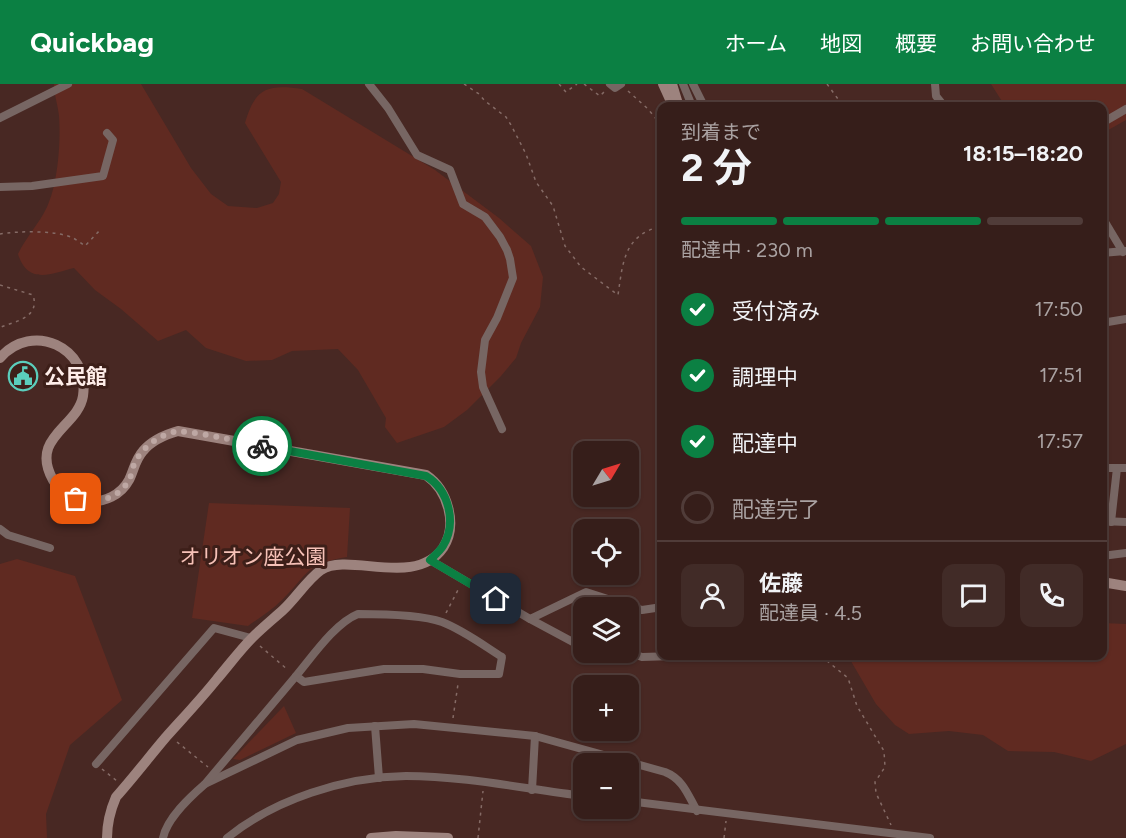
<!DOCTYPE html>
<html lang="ja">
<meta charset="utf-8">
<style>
body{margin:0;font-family:Figtree,"Noto Sans JP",sans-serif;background:#412b27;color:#f1f3f6;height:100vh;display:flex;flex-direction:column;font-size:22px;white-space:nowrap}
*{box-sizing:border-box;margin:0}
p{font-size:20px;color:#aaa2a2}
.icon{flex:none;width:33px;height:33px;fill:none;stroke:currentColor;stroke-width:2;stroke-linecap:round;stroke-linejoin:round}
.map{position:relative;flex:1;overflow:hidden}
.panel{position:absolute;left:657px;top:18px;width:450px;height:558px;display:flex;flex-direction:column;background:#361e1a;border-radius:12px;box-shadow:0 2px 4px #0004,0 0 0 2px #503c39}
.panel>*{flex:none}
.needle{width:39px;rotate:52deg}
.tools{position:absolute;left:573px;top:357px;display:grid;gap:12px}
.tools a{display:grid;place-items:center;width:66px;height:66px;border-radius:12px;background:#361e1a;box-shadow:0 2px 4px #0004,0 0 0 2px #503c39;font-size:30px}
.pin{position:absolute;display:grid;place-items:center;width:51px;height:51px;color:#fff;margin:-26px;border-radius:12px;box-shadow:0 3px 9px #0006}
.courier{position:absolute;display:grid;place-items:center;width:60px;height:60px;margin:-30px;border:4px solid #0b8043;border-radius:50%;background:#fff;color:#222;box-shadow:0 2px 8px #0007}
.summary em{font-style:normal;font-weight:700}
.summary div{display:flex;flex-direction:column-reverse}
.summary{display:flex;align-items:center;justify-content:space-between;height:102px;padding:0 24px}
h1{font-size:39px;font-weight:700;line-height:45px}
.bar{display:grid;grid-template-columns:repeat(4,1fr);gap:9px 6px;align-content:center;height:72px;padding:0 24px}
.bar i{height:8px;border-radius:4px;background:#503c39}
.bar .active{background:#0b8043}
.bar p{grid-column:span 4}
.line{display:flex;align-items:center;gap:15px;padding:0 24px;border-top:2px solid #503c39}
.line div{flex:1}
.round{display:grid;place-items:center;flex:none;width:63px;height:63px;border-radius:12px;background:#412b27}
ol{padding:0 24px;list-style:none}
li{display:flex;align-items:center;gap:18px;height:66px}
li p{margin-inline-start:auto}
li .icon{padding:6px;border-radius:50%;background:#0b8043;color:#fff;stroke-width:4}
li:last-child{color:#aaa2a2}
li i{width:33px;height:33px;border:3px solid #503c39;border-radius:50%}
header{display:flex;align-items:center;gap:36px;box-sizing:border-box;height:84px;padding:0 30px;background:#0b8043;color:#fff}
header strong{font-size:28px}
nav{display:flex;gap:33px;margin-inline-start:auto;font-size:21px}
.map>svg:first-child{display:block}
.green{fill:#602a21}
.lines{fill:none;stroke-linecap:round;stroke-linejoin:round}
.path{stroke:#856b66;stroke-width:1.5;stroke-dasharray:3 4.5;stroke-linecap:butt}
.street{stroke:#776663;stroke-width:8}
.secondary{stroke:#9d837e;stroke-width:10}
.done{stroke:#bea8a4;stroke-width:6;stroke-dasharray:0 10.8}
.route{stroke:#0b8043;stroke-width:8}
.labels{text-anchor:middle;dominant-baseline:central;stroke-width:6;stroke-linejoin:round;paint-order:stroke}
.poi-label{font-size:21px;font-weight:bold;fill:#feede9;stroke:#3d1f19;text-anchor:start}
.park-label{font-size:21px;fill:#f6c1b7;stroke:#3d1f19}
</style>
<header>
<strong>Quickbag</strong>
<nav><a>ホーム</a><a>地図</a><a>概要</a><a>お問い合わせ</a></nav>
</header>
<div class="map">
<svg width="1126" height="754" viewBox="0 0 1126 754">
<rect width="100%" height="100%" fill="#482823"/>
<g class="green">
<path d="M54 0H141L191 84 211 110 228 122 257 124 273 119 279 110 281 98 245 39C255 5 266 0 302 5L435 86 499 134 531 162 543 193 540 223 521 259 516 274 501 292 467 326 444 343 397 359 385 343 386 334 358 286 338 265 292 267 272 276 246 277 206 264 186 246 158 257 121 225 95 206 74 184C50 190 28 201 18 170 26 153 39 140 47 123 58 100 61 57 59 32 58 21 54 11 54 0Z"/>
<path d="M991 0H1126V36L1103 49 1102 22H1005Z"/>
<path d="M209 419 350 424 347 473C305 480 310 488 282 516 272 526 259 534 248 542L192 534Z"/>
<path d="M17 475 75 492 122 616 70 661 46 730 47 754H0V480Z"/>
<path d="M1103 539 1126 540V660L1091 677 1054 668 1008 667 983 651 949 647 909 650 895 641 876 620 848 572H1102Z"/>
<path d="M284 622 296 649 240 676 233 675Z"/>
</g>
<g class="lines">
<g class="path">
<path d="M464 0 479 10 485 17 506 33 511 41 526 70 536 98 553 122 565 162 581 183 618 211C623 177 624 151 662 142"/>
<path d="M559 0 566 8 577 0"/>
<path d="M584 0 600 12 604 8"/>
<path d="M827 0 838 15 840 22"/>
<path d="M628 7 648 25 662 42"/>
<path d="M0 150C18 147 56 146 73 154 77 156 81 159 85 162L101 145"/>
<path d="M0 201 33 211C40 233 17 237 1 243"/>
<path d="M446 529 459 504"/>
<path d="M260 562 288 586"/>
<path d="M821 572 848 594 857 622 884 667 885 683 875 698 876 709 891 741"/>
<path d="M853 572 872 576 893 572"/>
<path d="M453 634 458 600"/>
<path d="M177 658 208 683"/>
<path d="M102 685 117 697"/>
<path d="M478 754 483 707"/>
<path d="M724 754 726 737"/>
</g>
<g class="street">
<path d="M369 0 388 24 417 71 450 86 463 120 485 133 500 153 507 166 510 175 513 194 497 234 485 256 481 288 483 303 502 345"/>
<path d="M610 0 615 4 621 0"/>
<path d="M683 0 692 22"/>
<path d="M693 0 704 22"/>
<path d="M935 0 936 12 944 22"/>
<path d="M0 34 68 0"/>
<path d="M1102 39 1126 25"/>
<path d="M0 103 32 102 103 92 113 56 107 49"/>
<path d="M1102 133 1123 168"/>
<path d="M1102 169 1125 167"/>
<path d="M1102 239 1126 235"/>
<path d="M1102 384H1126"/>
<path d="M1102 437 1126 438"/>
<path d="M1111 438 1117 384"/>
<path d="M0 445 8 451 50 464"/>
<path d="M1102 472 1126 469"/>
<path d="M430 476 530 535 586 508 642 526 662 523"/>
<path d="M358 530C379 530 422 531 442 538 463 546 483 561 502 573L499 590H460L423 585H384L304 598 296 592C312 573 335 539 358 530Z"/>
<path d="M530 535 584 564"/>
<path d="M627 568 642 573 674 572"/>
<path d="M788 572H808"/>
<path d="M375 642 379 694"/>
<path d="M96 680 214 544 251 554"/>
<path d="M205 700 297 656 348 644 414 640 535 652 665 688C683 695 688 711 697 727"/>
<path d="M532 706 535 652"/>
<path d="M628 717 930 754"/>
<path d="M163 754C167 734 190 713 205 700L296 592"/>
<path d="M227 754C275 715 344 693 406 692 465 692 525 705 584 712"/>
</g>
<g class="secondary">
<path d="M663 0 673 22"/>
<path d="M672 0 678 20"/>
<path d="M0 274C32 237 90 263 83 312 78 343 29 353 53 396 60 408 73 415 87 417 104 419 121 411 129 396 134 386 135 376 143 367 152 356 164 351 178 347L426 391C448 406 458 441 443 464 415 504 349 468 321 486 307 496 296 514 283 526 273 535 262 544 253 553 240 566 229 581 217 595 201 615 183 634 166 653 149 673 133 694 116 713 110 727 107 739 107 754"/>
<path d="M1102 498 1126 502"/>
<path d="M371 754 396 752 448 754"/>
</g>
</g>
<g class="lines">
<path class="done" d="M76 415C97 419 118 416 129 396 132 391 132 384 135 378 143 363 158 352 174 348 188 345 245 359 262 362"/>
<path class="route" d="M262 362 426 392C449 406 457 439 443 462 440 467 435 471 430 476L496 515"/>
</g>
<defs>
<g id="civic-ring" transform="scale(1.5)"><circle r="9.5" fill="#3d1f19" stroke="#5bcebc" stroke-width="1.5"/><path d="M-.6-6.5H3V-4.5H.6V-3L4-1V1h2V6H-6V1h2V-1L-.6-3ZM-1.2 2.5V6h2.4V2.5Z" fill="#5bcebc"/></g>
</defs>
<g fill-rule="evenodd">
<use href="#civic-ring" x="23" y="292"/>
</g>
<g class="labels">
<g class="poi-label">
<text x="44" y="292">公民館</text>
</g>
<g class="park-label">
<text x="253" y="472">オリオン座公園</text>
</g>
</g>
</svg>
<div class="tools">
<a><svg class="needle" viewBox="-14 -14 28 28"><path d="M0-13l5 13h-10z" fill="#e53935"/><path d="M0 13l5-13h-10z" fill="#aaa2a2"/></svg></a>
<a><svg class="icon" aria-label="locate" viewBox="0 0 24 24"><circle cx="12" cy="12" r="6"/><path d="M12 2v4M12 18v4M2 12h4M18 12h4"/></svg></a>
<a><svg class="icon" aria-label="layers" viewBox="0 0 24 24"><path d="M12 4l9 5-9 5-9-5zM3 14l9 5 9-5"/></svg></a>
<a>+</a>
<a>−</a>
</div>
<div class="pin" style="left:76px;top:415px;background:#ea580c"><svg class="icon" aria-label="bag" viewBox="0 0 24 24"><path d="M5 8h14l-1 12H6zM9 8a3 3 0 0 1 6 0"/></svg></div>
<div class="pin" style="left:496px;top:515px;background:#1f2937"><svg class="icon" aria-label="home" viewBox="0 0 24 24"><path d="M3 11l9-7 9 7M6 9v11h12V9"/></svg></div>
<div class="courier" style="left:262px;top:362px"><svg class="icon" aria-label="bike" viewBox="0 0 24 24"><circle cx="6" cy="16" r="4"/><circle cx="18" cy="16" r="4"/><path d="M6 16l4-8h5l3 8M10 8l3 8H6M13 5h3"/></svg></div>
<section class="panel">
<div class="summary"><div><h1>2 分</h1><p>到着まで</p></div><em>18:15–18:20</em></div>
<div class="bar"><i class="active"></i><i class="active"></i><i class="active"></i><i></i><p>配達中 · 230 m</p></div>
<ol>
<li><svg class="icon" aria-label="check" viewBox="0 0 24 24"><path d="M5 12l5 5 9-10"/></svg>受付済み<p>17:50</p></li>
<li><svg class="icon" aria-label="check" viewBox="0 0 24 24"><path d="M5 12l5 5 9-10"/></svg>調理中<p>17:51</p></li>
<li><svg class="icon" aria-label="check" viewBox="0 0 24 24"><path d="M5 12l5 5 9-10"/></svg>配達中<p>17:57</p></li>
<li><i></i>配達完了</li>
</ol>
<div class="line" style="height:108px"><a class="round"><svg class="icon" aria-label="person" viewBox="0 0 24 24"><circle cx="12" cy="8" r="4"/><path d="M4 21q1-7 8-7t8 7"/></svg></a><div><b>佐藤</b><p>配達員 · 4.5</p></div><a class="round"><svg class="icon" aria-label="chat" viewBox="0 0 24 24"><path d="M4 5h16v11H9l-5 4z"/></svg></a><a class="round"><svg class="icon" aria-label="phone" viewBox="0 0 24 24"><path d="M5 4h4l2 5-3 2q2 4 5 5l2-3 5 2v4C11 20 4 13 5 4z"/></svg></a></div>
</section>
</div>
